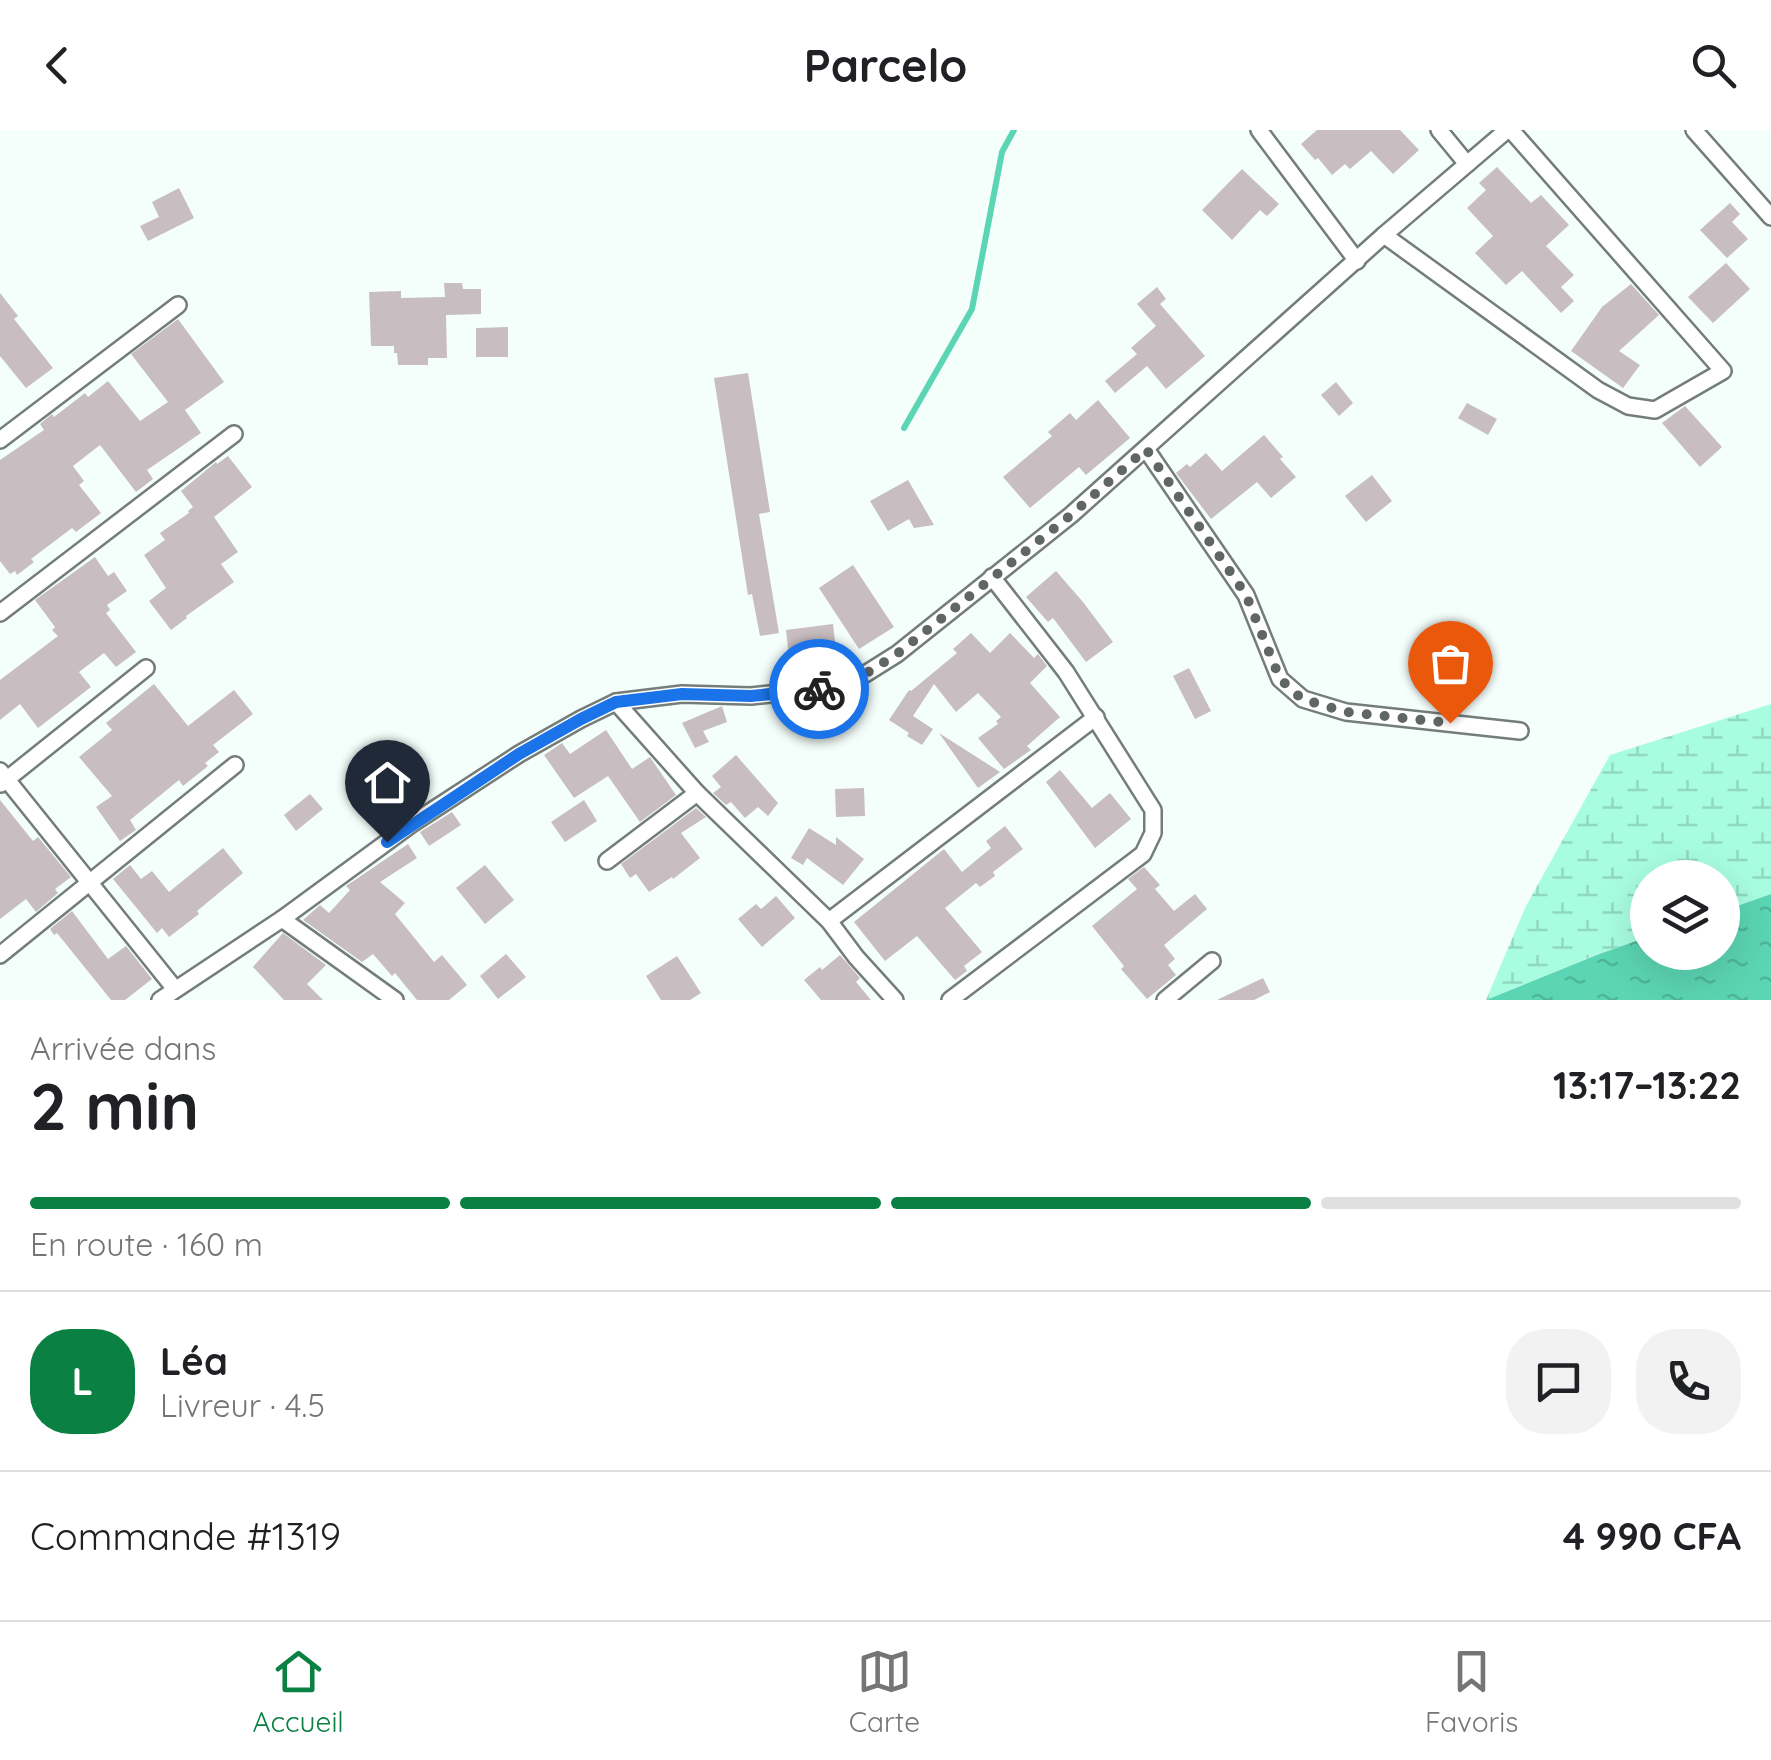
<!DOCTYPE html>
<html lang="fr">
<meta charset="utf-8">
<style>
body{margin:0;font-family:Quicksand,sans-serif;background:#f2f2f2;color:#202124;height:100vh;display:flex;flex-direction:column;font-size:38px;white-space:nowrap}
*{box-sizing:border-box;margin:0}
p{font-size:32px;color:#757577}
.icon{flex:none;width:55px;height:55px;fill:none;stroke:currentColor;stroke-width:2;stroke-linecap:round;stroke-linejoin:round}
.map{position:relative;height:870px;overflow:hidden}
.sheet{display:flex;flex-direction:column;background:#fff;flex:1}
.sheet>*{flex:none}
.buttons{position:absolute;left:1630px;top:730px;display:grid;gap:20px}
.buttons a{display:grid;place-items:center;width:110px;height:110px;border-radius:50%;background:#fff;box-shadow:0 10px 40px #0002;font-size:50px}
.pin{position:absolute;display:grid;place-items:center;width:85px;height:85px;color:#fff;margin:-102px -42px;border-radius:50% 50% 50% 0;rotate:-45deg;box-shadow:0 0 10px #0007}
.pin .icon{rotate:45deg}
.courier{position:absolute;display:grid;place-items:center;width:100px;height:100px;margin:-50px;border:8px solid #1a73e8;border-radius:50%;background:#fff;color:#222;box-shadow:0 2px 12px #0007}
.overview em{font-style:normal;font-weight:700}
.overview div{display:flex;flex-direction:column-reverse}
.overview{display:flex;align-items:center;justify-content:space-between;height:170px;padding:0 30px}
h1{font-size:65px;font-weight:700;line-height:75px}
.bar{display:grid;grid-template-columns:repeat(4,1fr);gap:15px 10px;align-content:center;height:120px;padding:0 30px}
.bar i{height:12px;border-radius:8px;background:#e0e0e0}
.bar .selected{background:#0b8043}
.bar p{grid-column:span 4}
.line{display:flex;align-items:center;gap:25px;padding:0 30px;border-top:2px solid #e0e0e0}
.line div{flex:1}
.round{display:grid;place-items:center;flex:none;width:105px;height:105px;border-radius:40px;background:#f2f2f2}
header{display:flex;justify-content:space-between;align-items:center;height:130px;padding:0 30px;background:#fff;font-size:45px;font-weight:700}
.menu{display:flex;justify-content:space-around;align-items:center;height:140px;border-top:2px solid #e0e0e0;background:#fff;font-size:28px;color:#757577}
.menu a{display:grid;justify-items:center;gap:5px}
.menu .selected{color:#0b8043}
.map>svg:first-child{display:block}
.wetland{fill:url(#wetland-marsh)}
.water{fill:url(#water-ripples)}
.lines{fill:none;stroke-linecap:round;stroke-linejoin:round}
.stream{stroke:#5bd5b3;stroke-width:6}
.building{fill:#c8bec1}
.minor-casing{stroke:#747d7a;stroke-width:20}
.minor{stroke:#fff;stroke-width:15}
.done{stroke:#606664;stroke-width:10;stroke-dasharray:0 18}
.route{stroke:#1a73e8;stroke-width:12}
</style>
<header><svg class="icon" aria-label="back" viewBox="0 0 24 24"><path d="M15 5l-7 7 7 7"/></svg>Parcelo<svg class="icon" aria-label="search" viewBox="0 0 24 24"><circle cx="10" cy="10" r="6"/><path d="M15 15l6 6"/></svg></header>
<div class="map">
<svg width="1771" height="870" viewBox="0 0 1771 870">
<defs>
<pattern id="wetland-marsh" width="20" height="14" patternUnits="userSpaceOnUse" patternTransform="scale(2.5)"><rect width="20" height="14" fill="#a8fde1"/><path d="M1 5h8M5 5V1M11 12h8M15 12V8" fill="none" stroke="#90d8c0"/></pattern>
<pattern id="water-ripples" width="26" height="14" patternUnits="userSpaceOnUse" patternTransform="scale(2.5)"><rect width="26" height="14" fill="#5bd5b3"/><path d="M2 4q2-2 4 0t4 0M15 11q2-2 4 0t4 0" fill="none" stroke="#4eb699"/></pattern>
</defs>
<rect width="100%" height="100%" fill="#f4fefb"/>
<path class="wetland" d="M1771 574V764L1723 781 1722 748H1648L1647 807 1598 824 1486 870 1526 776 1610 625Z"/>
<path class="water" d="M1771 764V870H1486L1599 824 1647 807 1648 822H1722L1723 781Z"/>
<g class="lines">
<path class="stream" d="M904 298 972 179 1002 22 1014 0"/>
</g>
<g class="building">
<path d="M1317 0H1400L1419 20 1393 44 1371 21 1350 39 1345 34 1332 45 1318 28 1315 30 1301 14Z"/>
<path d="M1497 37 1531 73 1541 65 1569 95 1546 116 1574 145 1561 157 1574 171 1561 183 1522 141 1506 155 1475 123 1493 106 1467 78 1486 60 1479 53Z"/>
<path d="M1242 39 1279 74 1267 86 1260 80 1232 110 1202 80Z"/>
<path d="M179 58 194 88 148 111 140 96 159 87 152 72Z"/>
<path d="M1730 73 1740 84 1732 92 1748 109 1727 128 1700 100Z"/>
<path d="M1726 133 1750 159 1713 193 1688 167Z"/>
<path d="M444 153H462L463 159H481V184L446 185 447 228H428V235H398L397 223H394V216H371L369 162 401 161V168L445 167Z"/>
<path d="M1631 154 1659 185 1619 221 1640 235 1623 258 1571 221 1602 177Z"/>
<path d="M1157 157 1166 169 1160 174 1205 226 1166 259 1147 236 1115 263 1105 251 1137 224 1131 218 1156 196 1137 174Z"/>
<path d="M0 163 18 186 14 189 53 238 26 258 0 226Z"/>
<path d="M178 189 224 252 185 280 201 303 147 340 153 349 136 362 100 315 73 336 84 351 79 355 101 383 76 402 72 398 31 429 34 432 17 445 15 441 10 444 0 431V330L44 300 40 294 52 284 54 287 85 263 88 267 108 251 140 291 168 272 131 224Z"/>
<path d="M508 197V227H476V198Z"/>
<path d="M748 243 770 382 759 384 779 503 760 506 752 464 748 465 714 248Z"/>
<path d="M1336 252 1353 273 1339 286 1321 265Z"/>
<path d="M1098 270 1130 308 1086 345 1079 337 1030 378 1003 347 1052 306 1048 302 1070 283 1076 290Z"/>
<path d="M1467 273 1497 289 1488 305 1458 288Z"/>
<path d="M1685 276 1722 317 1700 337 1662 293Z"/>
<path d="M1264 305 1283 327 1280 329 1296 347 1271 368 1257 352 1211 389 1176 343 1187 334 1190 337 1206 323 1222 341Z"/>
<path d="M228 326 252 357 214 387 238 422 221 434 234 452 186 486 187 488 171 500 149 471 166 458 144 425 165 410 160 403 189 383 188 381 193 377 181 361 216 332 217 334Z"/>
<path d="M1372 345 1392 371 1366 392 1345 366Z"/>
<path d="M908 350 934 395 914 398 909 389 888 401 870 371Z"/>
<path d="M95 427 108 446 114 442 127 461 107 475 110 480 106 483 136 522 116 537 104 523 79 542 91 557 38 598 20 574 0 590V550L58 506 52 500 55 497 35 470Z"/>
<path d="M853 435 894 497 859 519 819 458Z"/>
<path d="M1056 441 1083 472 1113 512 1086 532 1053 488 1048 492 1026 467Z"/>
<path d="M833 494 838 537 791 543 786 500Z"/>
<path d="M971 503 990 523 1010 503 1034 528 1038 524 1047 536 1030 553 1060 587 1027 616 1031 620 1004 639 978 608 998 594 996 591 1001 587 978 563 956 582 934 554 913 586 933 599 922 615 907 606 909 603 889 590 909 560 911 561 957 523 953 519Z"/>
<path d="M1189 538 1211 581 1195 589 1173 546Z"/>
<path d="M154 554 188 596 234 560 253 584 213 615 219 622 205 633 208 636 183 656 179 650 130 690 136 700 120 711 96 677 112 666 79 627 112 600 106 593Z"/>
<path d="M722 576 727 592 703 601 709 612 695 618 682 593Z"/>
<path d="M606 600 632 639 650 627 676 665 640 692 608 646 574 668 544 625 562 613 570 624Z"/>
<path d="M939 603 1000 642 978 658Z"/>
<path d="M736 625 778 673 768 686 758 677 745 688 731 672 726 675 713 663 721 657 712 646Z"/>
<path d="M387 638 406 661 386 678 367 654Z"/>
<path d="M1060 640 1092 678 1110 663 1131 689 1095 718 1046 652Z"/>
<path d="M864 658 865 686 836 687 835 659Z"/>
<path d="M310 664 323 679 296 701 284 685Z"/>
<path d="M0 670 33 711 38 707 71 747 55 759 58 763 36 782 26 769 0 789Z"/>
<path d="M584 670 597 691 565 712 551 692Z"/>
<path d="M696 678 706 687 681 703 700 728 673 749 672 747 649 762 636 744 630 748 621 734Z"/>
<path d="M452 682 461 695 429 716 420 702Z"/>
<path d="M1005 696 1023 719 993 742 995 746 980 757 976 753 945 778 982 822 964 836 967 841 955 850 917 806 885 831 854 792 944 719 962 742 991 718 986 711Z"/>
<path d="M809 698 836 715V707L864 729 843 755 807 728 803 735 791 728Z"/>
<path d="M408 714 417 728 380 752 405 773 395 784 434 832 442 825 467 855 449 870H417L395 843 392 846 373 824 362 832 303 790 320 775 329 783 350 760 346 756Z"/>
<path d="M223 718 243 743 197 781 199 784 169 807 162 798 157 803 113 749 130 735 141 749 152 741 169 762Z"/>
<path d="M485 735 514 770 485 794 456 758Z"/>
<path d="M1144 737 1160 755 1155 759 1174 781 1195 764 1207 779 1164 815 1175 829 1168 835 1176 845 1147 869 1121 839 1124 836 1092 796 1137 759 1128 749Z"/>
<path d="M776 766 795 788 762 817 738 789 756 774 761 779Z"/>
<path d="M72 781 108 829 126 816 152 849 125 870H111L57 803 54 805 50 799Z"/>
<path d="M283 803 326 835 307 854 323 870H284L253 837Z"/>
<path d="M506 824 526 847 498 869 480 846Z"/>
<path d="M840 825 860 848 856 852 871 870H821L804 850 820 837 822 840Z"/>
<path d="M677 826 701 863 690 870H661L646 846Z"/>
<path d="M1263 848 1270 862 1254 870H1217Z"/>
</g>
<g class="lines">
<g class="minor-casing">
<g id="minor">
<path d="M1259 0 1357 131"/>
<path d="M1439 0 1467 34"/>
<path d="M1694 0 1771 87"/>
<path d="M1384 105 1598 260 1628 276 1655 280 1723 241 1511 0"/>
<path d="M0 310 178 175"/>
<path d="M1146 319 1246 465 1280 549 1303 569 1346 582 1520 601"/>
<path d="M0 483 234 304"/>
<path d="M616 572 697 663 829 791 856 827 895 870"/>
<path d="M0 641 175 859"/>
<path d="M1 654 146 538"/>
<path d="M607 731 697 663"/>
<path d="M282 789 395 870"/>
<path d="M829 791 1096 587"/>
<path d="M0 825 235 635"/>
<path d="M160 870 282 789 413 693 519 624 581 589 616 572 682 564 751 566 846 556 897 524 1071 385 1384 105 1507 0"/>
<path d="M950 870 1143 724 1153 703V680L1066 542 992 447"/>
<path d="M1165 870 1212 831"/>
</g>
</g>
<use href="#minor" class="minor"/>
</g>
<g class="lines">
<path class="done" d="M819 559 846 556 897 524 1071 385 1146 319 1246 465 1280 549 1302 569 1346 582 1450 593"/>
<path class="route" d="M387 712 519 624 581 589 616 572 682 564 751 566 819 559"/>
</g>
</svg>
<div class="buttons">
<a><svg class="icon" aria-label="layers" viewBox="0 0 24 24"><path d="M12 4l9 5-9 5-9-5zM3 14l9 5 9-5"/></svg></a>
</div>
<div class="pin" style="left:1450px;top:593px;background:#ea580c"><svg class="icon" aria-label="bag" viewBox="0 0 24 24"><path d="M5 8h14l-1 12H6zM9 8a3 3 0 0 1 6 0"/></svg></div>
<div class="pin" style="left:387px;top:712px;background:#1f2937"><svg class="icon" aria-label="home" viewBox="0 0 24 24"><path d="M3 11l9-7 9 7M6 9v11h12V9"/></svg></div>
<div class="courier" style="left:819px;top:559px"><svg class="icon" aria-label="bike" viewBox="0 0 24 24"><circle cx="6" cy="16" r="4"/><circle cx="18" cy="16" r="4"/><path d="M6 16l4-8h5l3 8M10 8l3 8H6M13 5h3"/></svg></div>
</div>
<section class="sheet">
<div class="overview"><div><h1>2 min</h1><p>Arrivée dans</p></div><em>13:17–13:22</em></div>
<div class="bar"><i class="selected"></i><i class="selected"></i><i class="selected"></i><i></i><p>En route · 160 m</p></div>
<div class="line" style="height:180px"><b class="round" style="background:#0b8043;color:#fff">L</b><div><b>Léa</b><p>Livreur · 4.5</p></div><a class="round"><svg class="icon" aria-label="chat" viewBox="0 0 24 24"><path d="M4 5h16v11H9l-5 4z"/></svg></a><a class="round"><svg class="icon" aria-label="phone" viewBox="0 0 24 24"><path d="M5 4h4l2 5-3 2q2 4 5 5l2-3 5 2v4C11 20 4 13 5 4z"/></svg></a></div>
<div class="line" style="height:130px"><div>Commande #1319</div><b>4 990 CFA</b></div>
</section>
<nav class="menu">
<a class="selected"><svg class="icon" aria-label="home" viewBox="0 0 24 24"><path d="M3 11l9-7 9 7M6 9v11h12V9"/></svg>Accueil</a>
<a><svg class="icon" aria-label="map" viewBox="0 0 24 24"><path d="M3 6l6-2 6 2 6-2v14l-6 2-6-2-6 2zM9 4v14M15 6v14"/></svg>Carte</a>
<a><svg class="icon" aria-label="saved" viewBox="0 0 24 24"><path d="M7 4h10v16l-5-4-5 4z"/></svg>Favoris</a>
</nav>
